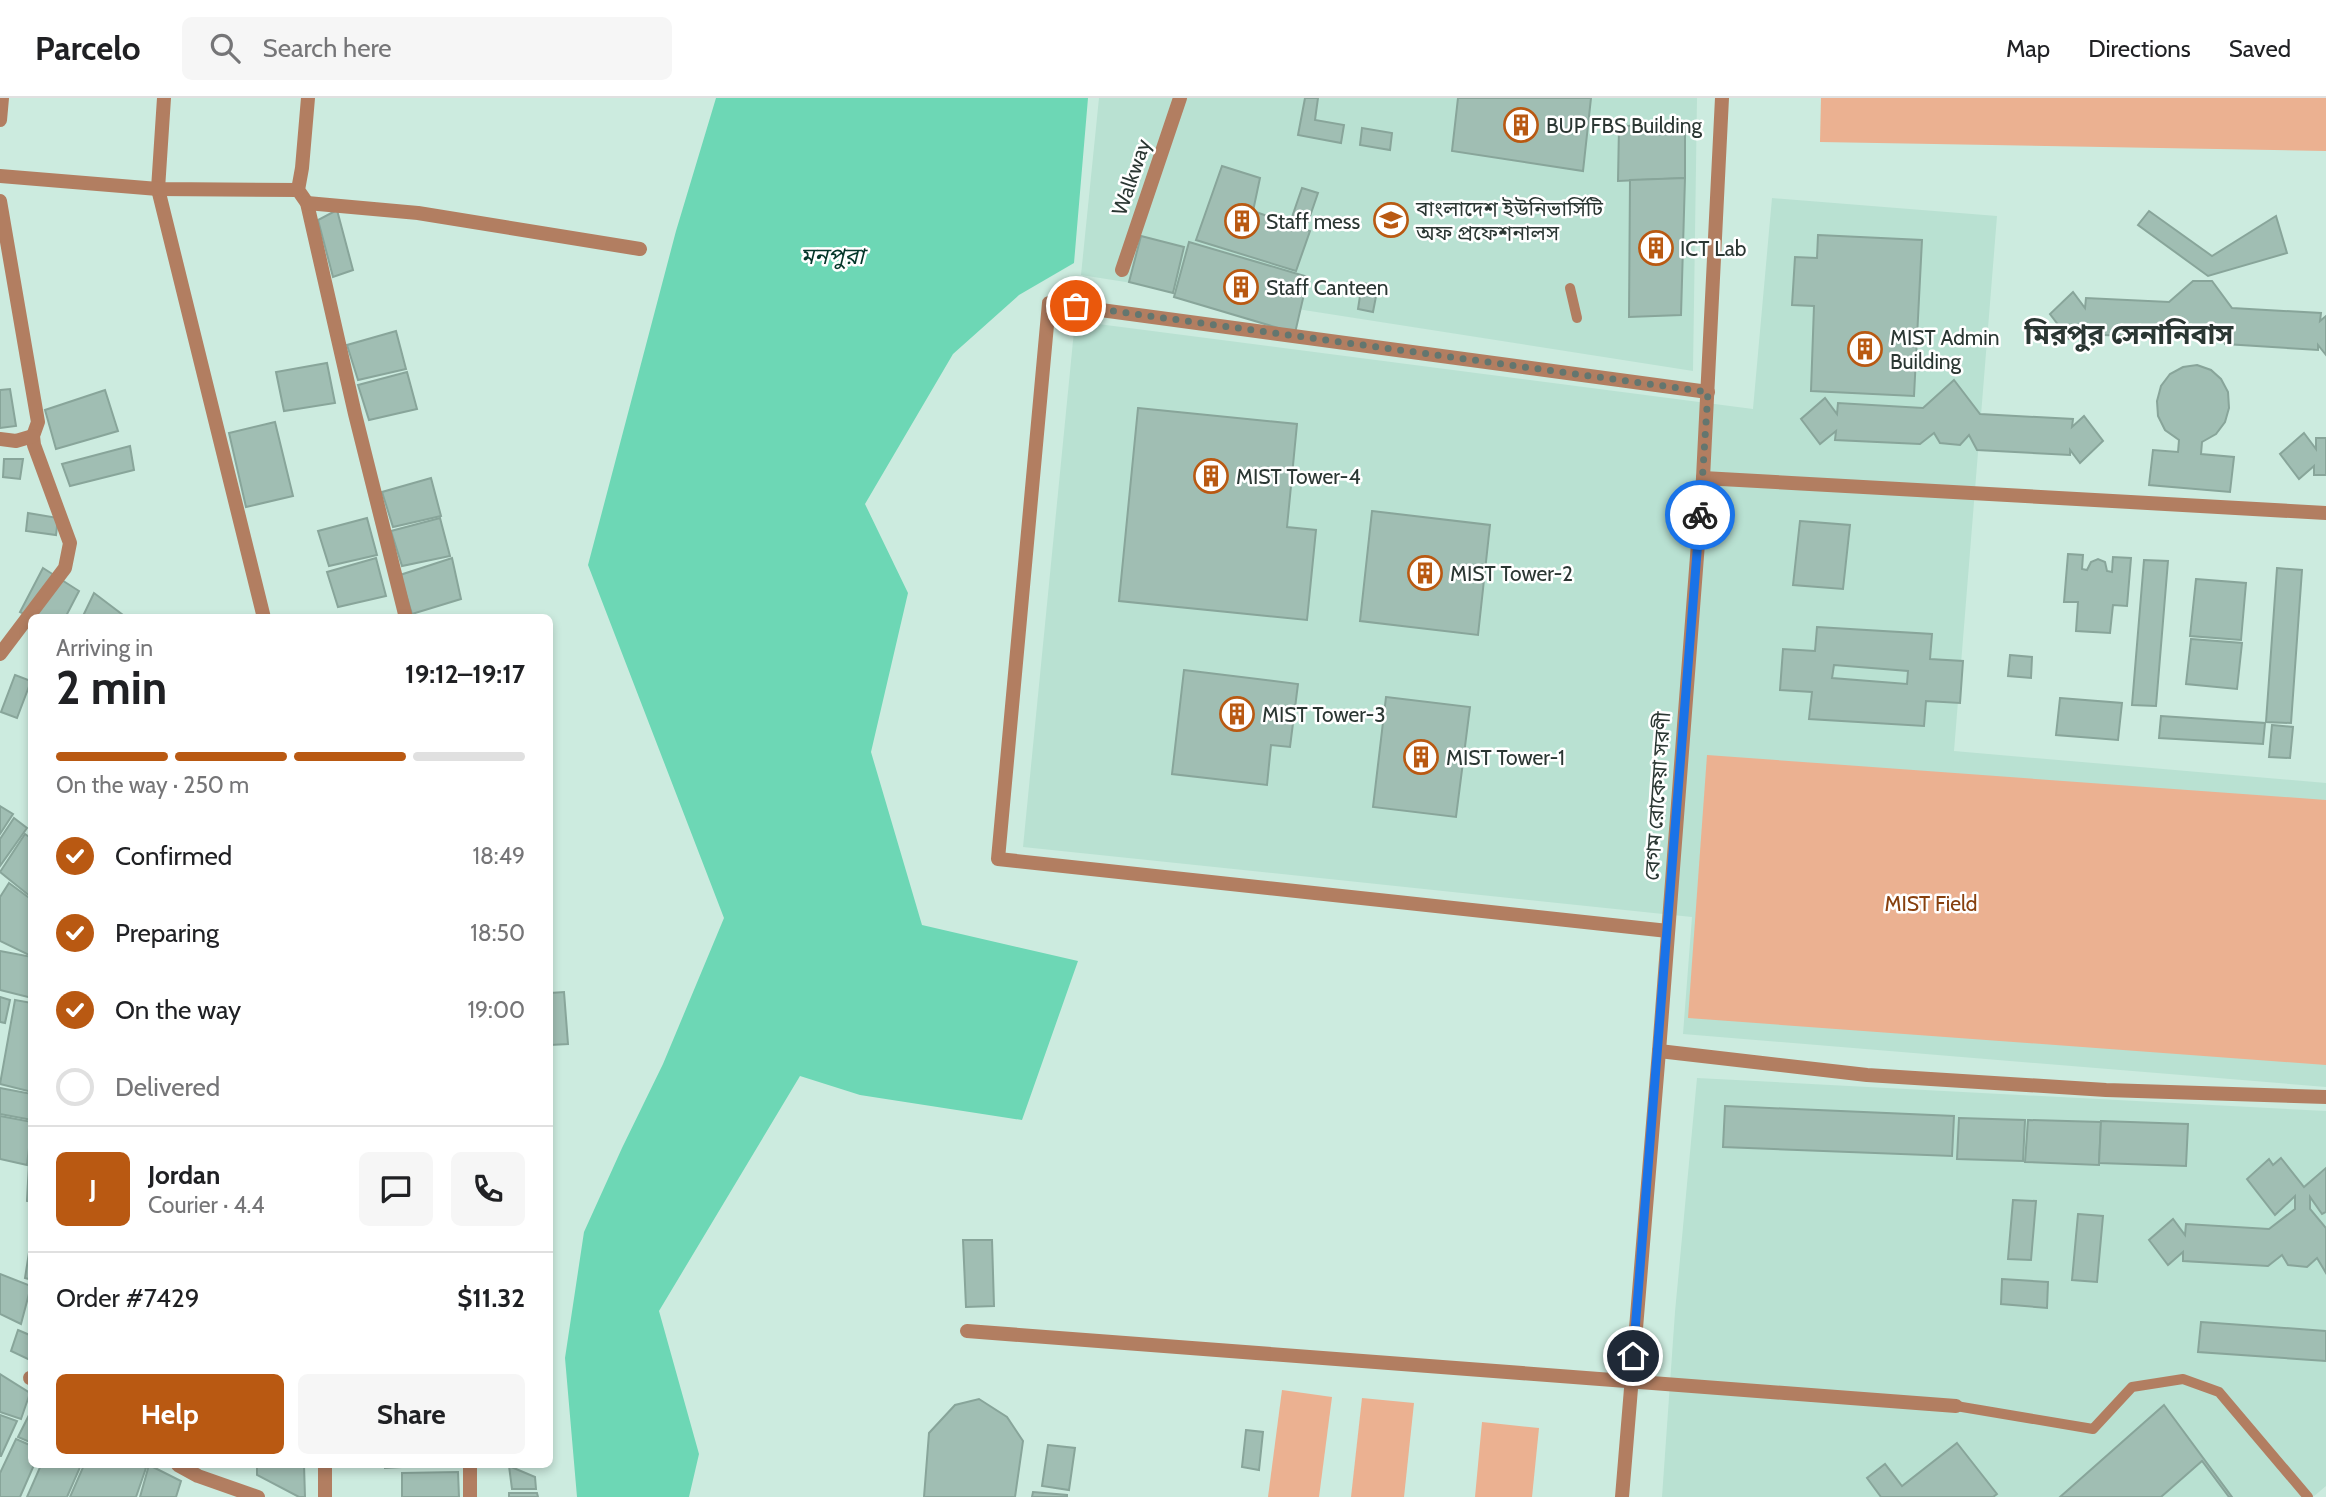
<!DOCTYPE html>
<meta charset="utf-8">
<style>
body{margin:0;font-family:Cabin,"Noto Sans Bengali",sans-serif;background:#f6f6f6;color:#202124;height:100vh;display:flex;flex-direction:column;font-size:26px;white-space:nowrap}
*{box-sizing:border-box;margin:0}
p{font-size:23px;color:#757577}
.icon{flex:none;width:38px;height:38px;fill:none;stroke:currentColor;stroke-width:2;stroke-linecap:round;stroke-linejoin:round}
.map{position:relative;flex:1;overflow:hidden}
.panel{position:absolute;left:28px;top:516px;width:525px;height:854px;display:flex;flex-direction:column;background:#fff;border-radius:10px;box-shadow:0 4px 10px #0003}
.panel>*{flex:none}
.pin{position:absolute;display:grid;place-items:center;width:60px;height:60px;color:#fff;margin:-30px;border:4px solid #fff;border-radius:50%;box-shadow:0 2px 7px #0007}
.courier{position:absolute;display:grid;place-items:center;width:70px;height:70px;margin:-35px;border:5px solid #1a73e8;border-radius:50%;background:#fff;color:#222;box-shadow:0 2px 9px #0007}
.summary em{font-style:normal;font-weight:700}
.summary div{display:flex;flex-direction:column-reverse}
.summary{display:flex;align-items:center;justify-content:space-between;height:119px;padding:0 28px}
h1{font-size:46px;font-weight:700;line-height:52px}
.bar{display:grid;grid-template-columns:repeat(4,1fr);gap:10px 7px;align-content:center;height:84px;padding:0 28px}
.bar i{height:9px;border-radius:5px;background:#e0e0e0}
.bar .on{background:#b95912}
.bar p{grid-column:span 4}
.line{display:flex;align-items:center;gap:18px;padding:0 28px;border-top:2px solid #e0e0e0}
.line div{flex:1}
.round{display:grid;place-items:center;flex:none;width:74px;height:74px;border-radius:10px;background:#f6f6f6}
ol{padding:0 28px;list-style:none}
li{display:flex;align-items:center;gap:21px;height:77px}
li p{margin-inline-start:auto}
li .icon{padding:7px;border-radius:50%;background:#b95912;color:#fff;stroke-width:4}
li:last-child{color:#757577}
li i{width:38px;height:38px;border:4px solid #e0e0e0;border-radius:50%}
.primary-button{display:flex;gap:14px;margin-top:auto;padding:14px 28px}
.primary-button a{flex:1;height:80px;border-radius:10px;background:#b95912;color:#fff;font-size:28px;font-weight:700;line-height:80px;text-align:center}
.primary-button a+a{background:#f6f6f6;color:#202124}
header{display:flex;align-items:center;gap:42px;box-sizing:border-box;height:98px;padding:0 35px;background:#fff;border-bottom:2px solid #e0e0e0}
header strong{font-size:33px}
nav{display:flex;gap:38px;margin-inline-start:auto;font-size:24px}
.search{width:490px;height:63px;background:#f6f6f6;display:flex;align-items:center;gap:18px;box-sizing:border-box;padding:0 24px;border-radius:10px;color:#757577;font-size:26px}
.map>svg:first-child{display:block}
.built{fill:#b9e1d2}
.green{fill:#ebb191}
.water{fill:#6dd7b5}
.building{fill:#a0beb3;stroke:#88a59a;stroke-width:2;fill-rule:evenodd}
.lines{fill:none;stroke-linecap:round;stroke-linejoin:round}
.service{stroke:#b27e61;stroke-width:10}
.pedestrian{stroke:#b27e61;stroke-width:14}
.minor{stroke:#b27e61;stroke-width:14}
.tertiary{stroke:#b27e61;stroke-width:14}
.done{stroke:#63766f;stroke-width:7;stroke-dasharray:0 12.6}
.route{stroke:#1a73e8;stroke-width:9}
.labels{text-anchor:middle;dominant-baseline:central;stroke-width:5;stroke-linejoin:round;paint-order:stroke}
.poi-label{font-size:21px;fill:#2b3733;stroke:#fff;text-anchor:start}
.street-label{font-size:21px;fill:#2b3733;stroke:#fff}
.park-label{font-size:21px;fill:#87400e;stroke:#fff}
.water-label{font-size:23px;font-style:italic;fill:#033629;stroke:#fff}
.district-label{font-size:28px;font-weight:bold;fill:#2b3733;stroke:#fff}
</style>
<header>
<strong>Parcelo</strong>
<div class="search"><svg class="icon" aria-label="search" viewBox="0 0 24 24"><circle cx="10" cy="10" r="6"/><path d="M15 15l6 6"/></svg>Search here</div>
<nav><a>Map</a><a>Directions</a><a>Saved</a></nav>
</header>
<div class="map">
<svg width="2326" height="1399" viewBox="0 0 2326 1399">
<rect width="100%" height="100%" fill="#ccebdf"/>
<g class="built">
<path d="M1099 0H1697L1693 273 1081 177Z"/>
<path d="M1772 100 1997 118 1954 653 2326 685V989L1683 936 1692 819 1023 749 1075 223 1753 311Z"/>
<path d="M1697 980 2326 1013V1388L2313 1399H1662L1675 1214Z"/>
</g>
<g class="green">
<path d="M1821 0H2326V53L1820 44Z"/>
<path d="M1707 657 2326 702V967L1688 920Z"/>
<path d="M1282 1292 1332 1299 1319 1399H1268Z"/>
<path d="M1362 1300 1414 1305 1404 1399H1351Z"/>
<path d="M1482 1324 1539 1330 1532 1399H1475Z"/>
</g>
<path class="water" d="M716 0H1088L1074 165 1019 197 953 256 865 406 908 495 871 654 922 827 1078 863 1022 1022 860 997 800 978 659 1213 699 1356 689 1399H577L565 1260 584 1134 622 1050 663 966 724 820 588 467 676 133Z"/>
<g class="building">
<path d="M1305 0H1318L1315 22 1344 27 1341 45 1298 37Z"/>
<path d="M1458 0H1591L1583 73 1452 53Z"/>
<path d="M1685 27V80L1618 83 1619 28Z"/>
<path d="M1362 30 1392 35 1390 52 1360 47Z"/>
<path d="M1222 68 1260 80 1253 113 1310 133 1296 173 1196 142Z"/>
<path d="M1685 80 1681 217 1629 219 1630 82Z"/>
<path d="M1302 90 1318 95 1308 124 1292 119Z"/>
<path d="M337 112 353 172 333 179 318 122Z"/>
<path d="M2149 113 2212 158 2276 118 2287 155 2208 178 2138 127Z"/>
<path d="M1818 137 1922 142 1914 298 1811 293 1814 208 1792 207 1795 159 1817 160Z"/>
<path d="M1141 138 1184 149 1173 195 1129 184Z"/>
<path d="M1189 144 1308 179 1295 235 1174 199Z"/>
<path d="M2193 183H2212L2232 210 2321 215 2320 223 2326 218V257L2318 247V252L2225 246 2218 231 2208 241 2189 239 2182 230 2168 240 2083 236 2084 227 2069 241 2050 216 2073 194 2085 210 2086 200 2169 204Z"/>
<path d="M1362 185 1378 188 1373 214 1358 211Z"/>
<path d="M396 233 406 271 358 282 347 247Z"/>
<path d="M327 265 335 305 284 313 276 274Z"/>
<path d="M2197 267 2211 272 2221 281 2228 294 2229 310 2225 324 2216 336 2202 344 2201 356 2234 359 2230 394 2149 387 2153 352 2178 354 2179 342 2165 332 2158 318 2157 303 2161 288 2170 276 2183 269Z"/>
<path d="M407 274 417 311 369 322 358 287Z"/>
<path d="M1954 282 1980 316 2073 321 2072 329 2084 318 2103 343 2080 365 2070 352V357L1977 352 1969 337 1960 347 1940 345 1934 335 1920 346 1835 342 1836 333 1820 346 1801 321 1825 300 1837 316 1838 305 1923 310Z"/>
<path d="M10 291 16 328 0 330V292Z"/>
<path d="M105 292 118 333 56 351 45 312Z"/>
<path d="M1138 310 1297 326 1287 429 1316 432 1307 522 1119 503Z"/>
<path d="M275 324 293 398 246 409 229 335Z"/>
<path d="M2304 335 2316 351V340H2326V377H2314V368L2299 381 2280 356Z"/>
<path d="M130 348 134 372 70 388 62 366Z"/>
<path d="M4 361H23L20 381 3 379Z"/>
<path d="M431 380 441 418 393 429 382 394Z"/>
<path d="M1372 413 1490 427 1478 537 1360 523Z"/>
<path d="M28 415 58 420 56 437 26 433Z"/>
<path d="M367 420 377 457 329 468 318 433Z"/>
<path d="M440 420 450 458 402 468 391 433Z"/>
<path d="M1800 423 1850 427 1843 491 1793 487Z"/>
<path d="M2068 456 2083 457 2082 471 2087 472 2091 464 2098 461 2105 464 2107 473 2112 474 2113 459 2131 460 2127 508 2113 507 2110 535 2076 533 2078 504H2064Z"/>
<path d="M376 460 386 498 338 509 327 474Z"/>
<path d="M452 460 461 501 412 516 400 477Z"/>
<path d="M2144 462 2168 463 2156 608 2132 607Z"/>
<path d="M43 470 79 493 65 520H32L20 514Z"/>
<path d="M2277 470 2302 472 2291 625 2266 624Z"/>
<path d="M2196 481 2246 485 2241 542 2190 538Z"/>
<path d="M94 495 127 520H82Z"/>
<path d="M1817 529 1932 536 1930 561 1963 563 1960 605 1926 603 1924 628 1809 621 1812 594 1780 592 1783 551 1815 553ZM1834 567 1908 573 1907 586 1832 580Z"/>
<path d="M2191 541 2242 545 2237 591 2186 586Z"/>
<path d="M2010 557 2032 559 2031 580 2008 578Z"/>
<path d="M1184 572 1298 586 1290 649 1271 647 1267 687 1172 676Z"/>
<path d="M15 577 31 583 17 620 1 614Z"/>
<path d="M1386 599 1470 609 1456 719 1373 709Z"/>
<path d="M2060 600 2122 605 2118 642 2056 637Z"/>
<path d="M2161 618 2265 625 2263 646 2159 640Z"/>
<path d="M2272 627 2293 629 2290 660 2269 659Z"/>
<path d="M0 708 13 716 0 736Z"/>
<path d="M14 720 27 730 0 768V741Z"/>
<path d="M25 736 32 741 31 799 0 774Z"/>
<path d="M9 785 32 802 31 858 0 843V799Z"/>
<path d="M0 853 32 859V900L0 892Z"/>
<path d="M564 894 568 946 550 947V895Z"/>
<path d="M0 899 10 902 5 925 0 924Z"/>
<path d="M15 902 32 905V994L0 986Z"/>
<path d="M0 990 32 996V1022L0 1016Z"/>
<path d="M1725 1008 1954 1018 1952 1058 1723 1049Z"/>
<path d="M0 1018 32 1024 27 1067 0 1061Z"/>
<path d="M1959 1020 2025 1022 2023 1063 1957 1061Z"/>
<path d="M2028 1022 2101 1024 2099 1067 2025 1064Z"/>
<path d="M2101 1023 2188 1026 2186 1068 2099 1065Z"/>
<path d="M2281 1060 2304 1089 2326 1070V1114L2322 1116 2310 1099V1111L2326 1130V1175L2317 1160 2307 1169 2288 1167 2282 1157 2268 1168 2183 1163V1154L2168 1167 2149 1142 2173 1121 2185 1137 2186 1126 2269 1131 2295 1111V1098L2275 1117 2247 1081 2269 1061 2273 1067Z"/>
<path d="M29 1064H32V1104L27 1103Z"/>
<path d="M2013 1102 2036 1103 2031 1162 2008 1161Z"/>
<path d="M2078 1116 2103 1118 2097 1184 2072 1182Z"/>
<path d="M963 1142H992L994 1208 966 1209Z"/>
<path d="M30 1148H32V1182L25 1180Z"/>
<path d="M0 1176 31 1188 21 1226 0 1216Z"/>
<path d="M2002 1181 2048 1184 2047 1210 2001 1206Z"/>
<path d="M2201 1224 2326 1233V1263L2198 1254Z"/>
<path d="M18 1232 32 1238V1263L11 1253Z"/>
<path d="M0 1276 30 1295 21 1321 0 1314Z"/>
<path d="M979 1301 1007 1319 1023 1343 1015 1399H924L929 1335 955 1307Z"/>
<path d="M2164 1307 2232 1399H2229L2202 1363 2161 1399H2060Z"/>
<path d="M32 1311V1345L18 1339Z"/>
<path d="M0 1317 17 1323 1 1358H0Z"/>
<path d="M1246 1332 1263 1334 1259 1372 1242 1369Z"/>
<path d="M16 1341 32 1348V1367H34L20 1399H0V1375Z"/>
<path d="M1957 1345 1997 1396 1993 1399H1881L1867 1380 1885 1366 1902 1388Z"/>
<path d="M1048 1347 1075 1350 1069 1392 1042 1388Z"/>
<path d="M41 1367H81L67 1399H27Z"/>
<path d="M84 1367H140L146 1370 136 1399H70Z"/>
<path d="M149 1367 181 1383 176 1399H140Z"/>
<path d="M257 1367H304L305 1399H299L257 1377Z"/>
<path d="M385 1367H438L385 1370Z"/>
<path d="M509 1368 535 1379 536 1391H512Z"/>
<path d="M458 1374 459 1399H402V1375Z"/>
<path d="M1033 1394 1067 1397V1399H1032Z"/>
<path d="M509 1395H537L538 1399H509Z"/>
</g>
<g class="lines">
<g class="service">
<path d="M1570 190 1577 220"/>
<path d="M1956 1308 2093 1331 2132 1289 2183 1281 2219 1294 2308 1399"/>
</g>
<path class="pedestrian" d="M1122 172 1180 0"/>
<g class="minor">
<path d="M164 0 158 91 264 520"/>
<path d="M308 0 302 70 298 92 307 105 355 316 406 520"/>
<path d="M0 22 2 0"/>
<path d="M0 78 158 91 298 92"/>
<path d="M0 103 38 324 33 338 34 347 70 445 65 470 0 556"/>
<path d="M307 105 418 115 640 151"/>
<path d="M0 341 16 343 33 338"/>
<path d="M1703 380 2326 415"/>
<path d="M1668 833 998 761 1049 205 1708 294"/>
<path d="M967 1233 1956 1308"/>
<path d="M30 1280 32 1281"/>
<path d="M178 1367 198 1378 258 1399"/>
<path d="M325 1367V1399"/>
<path d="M470 1367V1399"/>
</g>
<g class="tertiary">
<path d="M1659 953 1867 977 2106 992 2326 999"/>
<path d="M1622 1399 1659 953 1703 380 1722 0"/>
</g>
</g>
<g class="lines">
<path class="done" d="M1076 208 1708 294 1700 417"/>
<path class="route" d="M1633 1258 1700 417"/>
</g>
<defs>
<g id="building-ring" transform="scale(1.75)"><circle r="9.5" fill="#fff" stroke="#b95912" stroke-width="1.5"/><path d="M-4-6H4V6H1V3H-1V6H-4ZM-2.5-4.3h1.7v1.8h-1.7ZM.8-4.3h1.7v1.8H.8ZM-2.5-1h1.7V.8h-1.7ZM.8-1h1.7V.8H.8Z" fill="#b95912"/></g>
<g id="university-ring" transform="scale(1.75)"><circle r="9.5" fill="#fff" stroke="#b95912" stroke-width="1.5"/><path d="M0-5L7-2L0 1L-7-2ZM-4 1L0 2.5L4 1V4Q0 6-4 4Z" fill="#b95912"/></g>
</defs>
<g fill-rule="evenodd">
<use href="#building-ring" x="1521" y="27"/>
<use href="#university-ring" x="1391" y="122"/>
<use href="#building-ring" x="1242" y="123"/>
<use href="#building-ring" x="1656" y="150"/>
<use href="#building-ring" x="1241" y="189"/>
<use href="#building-ring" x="1865" y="251"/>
<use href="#building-ring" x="1211" y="378"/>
<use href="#building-ring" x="1425" y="475"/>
<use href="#building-ring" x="1237" y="616"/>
<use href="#building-ring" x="1421" y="659"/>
</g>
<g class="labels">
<g class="poi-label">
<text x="1546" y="27">BUP FBS Building</text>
<text x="1416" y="110">বাংলাদেশ ইউনিভার্সিটি<tspan x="1416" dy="24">অফ প্রফেশনালস</tspan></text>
<text x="1266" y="123">Staff mess</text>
<text x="1680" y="150">ICT Lab</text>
<text x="1266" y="189">Staff Canteen</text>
<text x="1890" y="239">MIST Admin<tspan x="1890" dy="24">Building</tspan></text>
<text x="1236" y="378">MIST Tower-4</text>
<text x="1450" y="475">MIST Tower-2</text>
<text x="1262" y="616">MIST Tower-3</text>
<text x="1446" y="659">MIST Tower-1</text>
</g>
<g class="street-label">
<text transform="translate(1131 79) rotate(-71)">Walkway</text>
<text transform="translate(1657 698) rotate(-86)">বেগম রোকেয়া সরণী</text>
</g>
<g class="park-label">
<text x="1931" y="805">MIST Field</text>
</g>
<g class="water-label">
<text x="832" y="158">মনপুরা</text>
</g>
<g class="district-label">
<text x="2129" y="236">মিরপুর সেনানিবাস</text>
</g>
</g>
</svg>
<div class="pin" style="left:1076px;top:208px;background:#ea580c"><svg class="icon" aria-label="bag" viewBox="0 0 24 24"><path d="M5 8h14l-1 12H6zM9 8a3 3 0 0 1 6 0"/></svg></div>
<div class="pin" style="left:1633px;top:1258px;background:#1f2937"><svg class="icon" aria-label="home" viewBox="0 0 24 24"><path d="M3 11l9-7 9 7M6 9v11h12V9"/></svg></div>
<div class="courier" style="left:1700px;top:417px"><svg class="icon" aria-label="bike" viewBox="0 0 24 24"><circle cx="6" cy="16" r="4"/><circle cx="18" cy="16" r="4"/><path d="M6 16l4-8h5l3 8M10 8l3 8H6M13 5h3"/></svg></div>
<section class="panel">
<div class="summary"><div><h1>2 min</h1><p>Arriving in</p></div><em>19:12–19:17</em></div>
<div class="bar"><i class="on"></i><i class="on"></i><i class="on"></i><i></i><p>On the way · 250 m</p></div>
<ol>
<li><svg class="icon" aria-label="check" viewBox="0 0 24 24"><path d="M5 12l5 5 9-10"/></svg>Confirmed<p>18:49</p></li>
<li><svg class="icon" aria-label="check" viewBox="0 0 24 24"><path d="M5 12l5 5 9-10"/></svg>Preparing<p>18:50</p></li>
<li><svg class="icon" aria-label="check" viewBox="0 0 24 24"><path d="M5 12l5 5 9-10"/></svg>On the way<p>19:00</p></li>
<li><i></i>Delivered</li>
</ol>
<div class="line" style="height:126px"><b class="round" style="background:#b95912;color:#fff">J</b><div><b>Jordan</b><p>Courier · 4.4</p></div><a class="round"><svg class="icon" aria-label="chat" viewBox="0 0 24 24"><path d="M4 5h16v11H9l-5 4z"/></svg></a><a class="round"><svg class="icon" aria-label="phone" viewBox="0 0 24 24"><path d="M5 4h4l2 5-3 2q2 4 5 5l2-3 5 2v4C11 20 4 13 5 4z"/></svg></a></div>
<div class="line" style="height:91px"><div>Order #7429</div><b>$11.32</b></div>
<div class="primary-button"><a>Help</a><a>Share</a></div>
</section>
</div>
